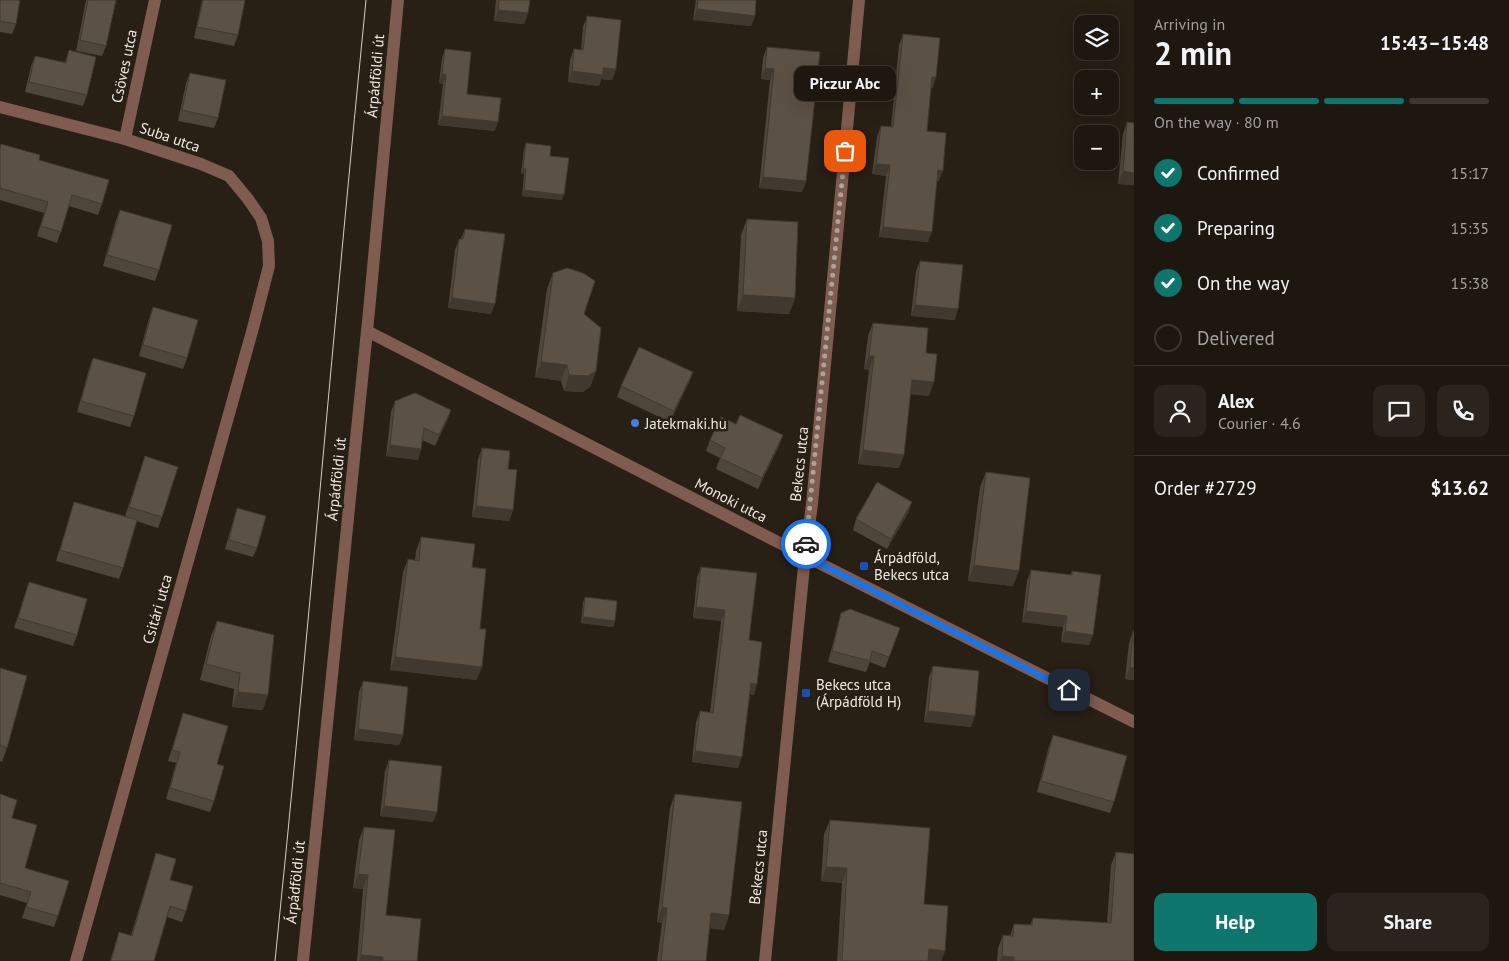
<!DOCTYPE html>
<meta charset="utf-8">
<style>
body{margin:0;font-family:"PT Sans",sans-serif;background:#2b241e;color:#f1f3f6;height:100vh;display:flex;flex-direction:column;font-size:19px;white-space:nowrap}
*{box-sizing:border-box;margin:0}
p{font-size:16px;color:#a19f9f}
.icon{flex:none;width:28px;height:28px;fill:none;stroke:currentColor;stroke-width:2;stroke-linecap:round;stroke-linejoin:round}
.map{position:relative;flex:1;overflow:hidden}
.panel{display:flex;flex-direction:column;background:#1e1710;width:375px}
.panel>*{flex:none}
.buttons{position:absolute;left:1074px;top:15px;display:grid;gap:10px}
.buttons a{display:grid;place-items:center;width:45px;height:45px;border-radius:10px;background:#1e1710;box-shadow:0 5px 20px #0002,0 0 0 1px #3c3630;font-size:25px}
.pin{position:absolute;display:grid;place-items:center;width:42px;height:42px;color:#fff;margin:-21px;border-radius:10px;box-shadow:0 2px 8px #0006}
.courier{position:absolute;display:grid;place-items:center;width:50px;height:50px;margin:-25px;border:4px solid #1a73e8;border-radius:50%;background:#fff;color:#222;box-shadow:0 1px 6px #0007}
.bubble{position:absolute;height:35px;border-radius:10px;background:#1e1710;box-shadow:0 5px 20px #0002,0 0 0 1px #3c3630;font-size:16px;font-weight:700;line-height:35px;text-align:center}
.head em{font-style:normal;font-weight:700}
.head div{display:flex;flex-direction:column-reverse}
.head{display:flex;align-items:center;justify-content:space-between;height:85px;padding:0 20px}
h1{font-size:32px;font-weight:700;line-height:38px}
.bar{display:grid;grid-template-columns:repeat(4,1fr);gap:8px 5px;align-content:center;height:60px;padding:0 20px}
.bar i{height:6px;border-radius:4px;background:#3c3630}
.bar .selected{background:#0f766e}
.bar p{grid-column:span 4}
.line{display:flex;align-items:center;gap:12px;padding:0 20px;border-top:1px solid #3c3630}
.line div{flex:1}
.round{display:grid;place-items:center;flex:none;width:52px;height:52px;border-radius:10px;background:#2b241e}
ol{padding:0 20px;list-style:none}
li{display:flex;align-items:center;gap:15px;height:55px}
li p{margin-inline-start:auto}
li .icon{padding:5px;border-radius:50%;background:#0f766e;color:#fff;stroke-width:4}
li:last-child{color:#a19f9f}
li i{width:28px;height:28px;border:2px solid #3c3630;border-radius:50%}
.cta{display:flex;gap:10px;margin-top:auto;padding:10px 20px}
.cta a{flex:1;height:58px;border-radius:10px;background:#0f766e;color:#fff;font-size:20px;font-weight:700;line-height:58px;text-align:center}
.cta a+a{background:#2b241e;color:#f1f3f6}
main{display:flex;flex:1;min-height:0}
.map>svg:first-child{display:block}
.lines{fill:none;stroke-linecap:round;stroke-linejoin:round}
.minor{stroke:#805b4f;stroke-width:12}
.tertiary{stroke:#805b4f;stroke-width:12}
.tram{stroke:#d4cec7;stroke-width:1}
.wall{fill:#4e463b}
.shaded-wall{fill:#403930}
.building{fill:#5b5145;stroke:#403930}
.done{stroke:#aaa39b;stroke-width:5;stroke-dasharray:0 9}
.route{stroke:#1a73e8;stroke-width:6}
.shop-dot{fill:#3f7fe0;stroke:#281f15;stroke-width:2}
.transit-dot{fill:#1a4fb4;stroke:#281f15;stroke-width:2}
.labels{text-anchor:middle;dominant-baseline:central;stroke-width:5;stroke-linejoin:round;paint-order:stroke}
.street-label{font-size:15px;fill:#f0eae3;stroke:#281f15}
.poi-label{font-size:15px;fill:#f0eae3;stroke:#281f15;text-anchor:start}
</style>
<main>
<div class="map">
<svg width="1134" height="961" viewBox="0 0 1134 961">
<rect width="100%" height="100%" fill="#281f15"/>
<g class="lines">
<g class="minor">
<path d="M0 107 125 139 201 164 229 176 248 199 261 218 268 241 269 266 253 328 76 961"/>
<path d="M125 139 155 0"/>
<path d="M367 331 805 556 812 504 859 0"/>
<path d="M303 961 369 311 398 0"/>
</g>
<path class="tertiary" d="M765 961 805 556 1134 722"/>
<path class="tram" d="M275 961C308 641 334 320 366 0"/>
</g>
<g class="wall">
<path d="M0 0 16 24 12 34 0 32Z"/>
<path d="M86 0H116L106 46 102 56 76 51Z"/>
<path d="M202 0H245L238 35 234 46 194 38Z"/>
<path d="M496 0H530L528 13 524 24 494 21Z"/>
<path d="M696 0H756L755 16 751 26 693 20Z"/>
<path d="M587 16 616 69 612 80 601 79 599 86 568 82 570 60 574 49 581 50 583 27Z"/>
<path d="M903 34 933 88H931L927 131 939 181H937L928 242 879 237 886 176 872 174 877 137 881 126 891 127 899 45Z"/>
<path d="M767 47 806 181 802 192 759 188 770 80 761 79 763 58Z"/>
<path d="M445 49 467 94 495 131 438 125 443 84 439 83 442 58Z"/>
<path d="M69 50 87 95 83 106 25 92 31 66 35 56 65 62Z"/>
<path d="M190 73 218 118 214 128 178 121 186 83Z"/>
<path d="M1127 122 1134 123V185L1118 184 1123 134Z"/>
<path d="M526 143 550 156 562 200 522 196 524 174H521L524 149Z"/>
<path d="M0 147 39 160 102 204 98 215 69 206 57 243 37 236 44 213 0 200Z"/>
<path d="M120 210 159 270 155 281 103 266 116 220Z"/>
<path d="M747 219 795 298 789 314 737 311 741 235Z"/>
<path d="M465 229 491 314 448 308 455 250 459 239H461Z"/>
<path d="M920 261 955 320 911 316 916 271Z"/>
<path d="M553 273 584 314 596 371 590 387 583 392 564 391 561 381 535 377 547 289Z"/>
<path d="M153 307 187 358 183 369 139 356 149 318Z"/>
<path d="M873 323 926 353 929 396 910 394 899 468 858 464 869 370 864 369 868 336Z"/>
<path d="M93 358 134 416 130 427 77 412 89 369Z"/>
<path d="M693 372 689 382 670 422 617 397 621 386Z"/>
<path d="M395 401 451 410 447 421 435 446 422 440 421 449 418 460 386 456 391 412Z"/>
<path d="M736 424 783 435 779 446 758 489 716 469 720 458 706 451 710 440Z"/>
<path d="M482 448 508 469 513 510 509 521 472 517 478 459Z"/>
<path d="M145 456 162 517 158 528 136 521 123 568 119 579 56 561 74 502 125 516Z"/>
<path d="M986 472 1013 586 968 581 980 487Z"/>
<path d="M912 502 908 513 887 549 853 530 856 519Z"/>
<path d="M237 508 257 548 253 557 225 549Z"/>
<path d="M421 537 472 567 480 629 477 680 390 670 403 572 408 559 415 560 416 551Z"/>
<path d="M701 567 749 640 754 695 750 694 738 768 692 762 696 722 700 711 710 712 721 621 693 618 697 578Z"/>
<path d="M1031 570 1071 575 1072 571 1093 635 1089 645 1061 642 1063 627 1022 622 1027 581Z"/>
<path d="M29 582 77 635 73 646 14 628Z"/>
<path d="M585 597 615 621 613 627 581 623 583 602Z"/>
<path d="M841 613 900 628 885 668 870 662 866 672 828 662 838 624Z"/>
<path d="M217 621 263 710 232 707 234 689 200 680 211 636Z"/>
<path d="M1133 631H1134V680L1125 679 1129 643Z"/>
<path d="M933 666 971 727 924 722 929 677Z"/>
<path d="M0 668 7 748 2 762 0 761Z"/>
<path d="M363 681 403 735 399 745 354 740 359 692Z"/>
<path d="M183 713 217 764 214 801 210 812 166 799 176 763 168 761Z"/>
<path d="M1053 735 1114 802 1110 813 1037 792 1049 746Z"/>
<path d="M389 760 437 812 433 822 380 816 385 771Z"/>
<path d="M0 794 12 818 25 868 58 916 54 927 22 918 27 903 0 895Z"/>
<path d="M675 794 729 915 724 930 710 928 706 961H657L662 923 657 922 670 808Z"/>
<path d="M830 820 924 904 945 951 941 961H837L842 883 821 881 824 834Z"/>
<path d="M364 827 386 915 417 961H357L363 889 353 888 359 840Z"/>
<path d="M1116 852 1134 961H997L998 948 1003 935 1010 936 1014 924 1030 925 1033 918 1107 923 1111 865Z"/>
<path d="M156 853 186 911 182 922 167 917 154 961H110L119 932 131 935Z"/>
</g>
<g class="shaded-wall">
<path d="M697 9 755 16 751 26 693 20Z"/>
<path d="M498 10 528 13 524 24 494 21Z"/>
<path d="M603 68 616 69 612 80 601 79 599 86 568 82 572 71Z"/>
<path d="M765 68 774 69 770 80 761 79Z"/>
<path d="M442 74 446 75 443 84 439 83Z"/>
<path d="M932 77H936L933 88H928Z"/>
<path d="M442 116 498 122 495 131 438 125Z"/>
<path d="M876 164 890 165 886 176 872 174Z"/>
<path d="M523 168 526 169 524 174H521Z"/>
<path d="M938 170 943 171 939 181H934Z"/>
<path d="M1123 171 1134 173V185L1118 184Z"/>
<path d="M763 177 806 181 802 192 759 188Z"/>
<path d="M524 190 564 195 562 200 522 196Z"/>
<path d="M883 227 932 232 928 242 879 237Z"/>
<path d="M743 295 795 298 789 314 737 311Z"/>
<path d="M452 298 495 304 491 314 448 308Z"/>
<path d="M915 305 958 309 955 320 911 316Z"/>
<path d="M869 356H874L869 370 864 369Z"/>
<path d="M541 362 567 365 561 381 535 377Z"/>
<path d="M596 371 590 387 583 392 564 391 569 375Z"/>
<path d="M693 372 689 382 670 422 674 411Z"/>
<path d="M912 380 934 382 929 396 907 394Z"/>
<path d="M451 410 447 421 435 446 439 435Z"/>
<path d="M783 435 779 446 758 489 762 478Z"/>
<path d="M390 445 421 449 418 460 386 456Z"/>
<path d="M863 450 904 455 899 468 858 464Z"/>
<path d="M912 502 908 513 887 549 891 539Z"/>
<path d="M476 506 513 510 509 521 472 517Z"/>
<path d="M974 565 1019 571 1013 586 968 581Z"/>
<path d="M696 607 725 610 721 621 693 618Z"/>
<path d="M1026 611 1067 616 1063 627 1022 622Z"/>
<path d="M583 617 615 621 613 627 581 623Z"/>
<path d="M1065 631 1093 635 1089 645 1061 642Z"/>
<path d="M395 657 482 667 477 680 390 670Z"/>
<path d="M1130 667 1134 668V680L1125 679Z"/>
<path d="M751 683 757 684 754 695 747 694Z"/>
<path d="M238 692 268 695 263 710 232 707Z"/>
<path d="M928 711 975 716 971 727 924 722Z"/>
<path d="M358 729 403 735 399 745 354 740Z"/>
<path d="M695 751 742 757 738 768 692 762Z"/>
<path d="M384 806 437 812 433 822 380 816Z"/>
<path d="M826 867 847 868 842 883 821 881Z"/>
<path d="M358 874 368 875 363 889 353 888Z"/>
<path d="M662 907 667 908 662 923 657 922Z"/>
<path d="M711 913 729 915 724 930 706 928Z"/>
<path d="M929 949 945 951 941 961H925Z"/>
<path d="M361 955 383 957 382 961H359Z"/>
<path d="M1002 956 1014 957 1013 961H1000Z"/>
</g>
<g class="building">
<path d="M0 0H20L16 24 0 21Z"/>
<path d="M88 0H116L106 46 80 40Z"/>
<path d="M203 0H245L238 35 197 27Z"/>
<path d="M499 0H530L528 13 498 10Z"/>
<path d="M698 0H756L755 16 697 9Z"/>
<path d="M587 16 621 20 616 69 603 68V75L572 71 574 49 583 50Z"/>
<path d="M903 34 940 38 936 77H932L927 131 946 133 943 171 938 170 932 232 883 227 890 165 876 164 881 126 893 127Z"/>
<path d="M767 47 820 52 806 181 763 177 774 69 765 68Z"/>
<path d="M445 49 471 52 467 94 501 98 498 122 442 116 446 75 442 74Z"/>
<path d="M69 50 96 57 87 95 29 82 35 56 66 63Z"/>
<path d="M190 73 226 80 218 118 182 110Z"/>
<path d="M1127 122 1134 123V173L1123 171Z"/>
<path d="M526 143 551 146 550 156 569 158 564 195 524 190 526 169 523 168Z"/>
<path d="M1 144 40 155 39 160 109 180 102 204 72 195 61 232 41 226 48 202 0 188V148Z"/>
<path d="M120 210 172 225 159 270 107 255Z"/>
<path d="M747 219 798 222 795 298 743 295Z"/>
<path d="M465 229 505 234 495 304 452 298 459 239H463Z"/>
<path d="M920 261 963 265 958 309 915 305Z"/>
<path d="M567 268 583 273 595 281 584 314 601 328 596 371 588 376 569 375 567 365 541 362 553 273Z"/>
<path d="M153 307 198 320 187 358 143 345Z"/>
<path d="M873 323 928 328 926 353 937 354 934 382 912 380 904 455 863 450 874 356H869Z"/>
<path d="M639 347 693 372 674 411 621 386Z"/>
<path d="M93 358 146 373 134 416 81 401Z"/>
<path d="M415 393 451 410 439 435 424 428 421 449 390 445 395 401Z"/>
<path d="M740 415 783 435 762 478 720 458 725 448 710 440 721 417 736 424Z"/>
<path d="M482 448 510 451 508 469 517 470 513 510 476 506Z"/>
<path d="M145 456 178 467 162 517 129 507Z"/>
<path d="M986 472 1030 478 1019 571 974 565Z"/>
<path d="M877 482 912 502 891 539 856 519Z"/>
<path d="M74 502 137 520 123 568 60 550Z"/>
<path d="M237 508 266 516 257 548 229 540Z"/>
<path d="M421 537 475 544 472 567 486 569 480 629H486L482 667 395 657 408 559 419 561Z"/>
<path d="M701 567 757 573 749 640 762 642 757 684 751 683 742 757 695 751 700 711 713 713 725 610 696 607Z"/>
<path d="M1031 570 1072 575V571L1101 575 1093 635 1065 631 1067 616 1026 611Z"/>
<path d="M29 582 87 599 77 635 18 618Z"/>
<path d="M585 597 617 601 615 621 583 617Z"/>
<path d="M850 609 900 628 889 657 872 651 870 661 832 651 841 613Z"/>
<path d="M217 621 274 635 268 695 238 692 240 673 206 664Z"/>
<path d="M1133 631H1134V668L1130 667Z"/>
<path d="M933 666 979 671 975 716 928 711Z"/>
<path d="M0 668 27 676 7 748 0 745Z"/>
<path d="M363 681 408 687 403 735 358 729Z"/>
<path d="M183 713 228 726 217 764 224 766 214 801 170 788 180 752 172 750Z"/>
<path d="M1053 735 1127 756 1114 802 1041 781Z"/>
<path d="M389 760 442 766 437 812 384 806Z"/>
<path d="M0 794 17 800 12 818 37 825 25 868 69 881 58 916 26 907 31 892 0 883Z"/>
<path d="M675 794 742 802 729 915 711 913 706 961H661L667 908 662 907Z"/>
<path d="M830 820 930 828 924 904 948 906 945 951 929 949 928 961H842L847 868 826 867Z"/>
<path d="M364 827 395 830 386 915 421 919 417 961H383V957L361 955 368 875 358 874Z"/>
<path d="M1116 852 1134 854V961H1014V957L1002 956 1003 935 1013 936 1014 924 1032 925 1033 918 1111 923Z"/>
<path d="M156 853 176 859 170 880 193 886 186 911 170 906 154 961H111L119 932 132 936Z"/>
</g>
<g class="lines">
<path class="done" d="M806 544 845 151"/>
<path class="route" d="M806 544 805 556 1069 690"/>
</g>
<circle class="shop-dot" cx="635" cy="423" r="5"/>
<g class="transit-dot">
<rect x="859" y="561" width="10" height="10" rx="2.5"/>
<rect x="801" y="688" width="10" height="10" rx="2.5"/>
</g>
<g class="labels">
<g class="street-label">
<text transform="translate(124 66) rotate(-78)">Csöves utca</text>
<text transform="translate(375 76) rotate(-85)">Árpádföldi út</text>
<text transform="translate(170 137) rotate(19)">Suba utca</text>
<text transform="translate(799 464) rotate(-84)">Bekecs utca</text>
<text transform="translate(336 479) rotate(-84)">Árpádföldi út</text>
<text transform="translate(731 500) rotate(27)">Monoki utca</text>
<text transform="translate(157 609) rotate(-74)">Csitári utca</text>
<text transform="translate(758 867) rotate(-84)">Bekecs utca</text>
<text transform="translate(295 882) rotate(-84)">Árpádföldi út</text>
</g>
<g class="poi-label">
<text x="645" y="423">Jatekmaki.hu</text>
<text x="874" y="557">Árpádföld,<tspan x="874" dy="17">Bekecs utca</tspan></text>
<text x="816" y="684">Bekecs utca<tspan x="816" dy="17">(Árpádföld H)</tspan></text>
</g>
</g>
</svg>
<div class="buttons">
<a><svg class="icon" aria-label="layers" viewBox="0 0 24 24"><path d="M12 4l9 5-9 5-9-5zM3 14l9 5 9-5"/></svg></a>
<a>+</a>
<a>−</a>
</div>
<div class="pin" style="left:845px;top:151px;background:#ea580c"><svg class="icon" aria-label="bag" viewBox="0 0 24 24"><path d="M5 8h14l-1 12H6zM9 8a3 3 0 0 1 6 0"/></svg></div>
<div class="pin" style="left:1069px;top:690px;background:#1f2937"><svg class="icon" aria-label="home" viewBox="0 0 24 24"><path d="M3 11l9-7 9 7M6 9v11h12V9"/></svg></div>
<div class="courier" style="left:806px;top:544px"><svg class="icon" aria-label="car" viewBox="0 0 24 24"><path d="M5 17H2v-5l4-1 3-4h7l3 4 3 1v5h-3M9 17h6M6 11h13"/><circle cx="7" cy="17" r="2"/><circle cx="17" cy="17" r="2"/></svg></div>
<div class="bubble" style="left:794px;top:66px;width:102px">Piczur Abc</div>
</div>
<section class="panel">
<div class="head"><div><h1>2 min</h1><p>Arriving in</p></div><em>15:43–15:48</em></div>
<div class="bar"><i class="selected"></i><i class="selected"></i><i class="selected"></i><i></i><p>On the way · 80 m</p></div>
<ol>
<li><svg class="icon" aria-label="check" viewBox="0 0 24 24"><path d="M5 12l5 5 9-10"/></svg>Confirmed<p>15:17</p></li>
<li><svg class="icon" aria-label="check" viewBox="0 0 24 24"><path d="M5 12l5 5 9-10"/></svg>Preparing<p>15:35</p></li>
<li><svg class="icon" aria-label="check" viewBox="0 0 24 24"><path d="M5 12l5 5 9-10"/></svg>On the way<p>15:38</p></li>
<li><i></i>Delivered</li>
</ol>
<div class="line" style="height:90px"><a class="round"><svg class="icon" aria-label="person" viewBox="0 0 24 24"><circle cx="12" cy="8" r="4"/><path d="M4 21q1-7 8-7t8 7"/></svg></a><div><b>Alex</b><p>Courier · 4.6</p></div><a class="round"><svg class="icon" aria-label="chat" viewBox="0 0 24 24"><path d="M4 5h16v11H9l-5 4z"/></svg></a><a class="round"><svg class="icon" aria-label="phone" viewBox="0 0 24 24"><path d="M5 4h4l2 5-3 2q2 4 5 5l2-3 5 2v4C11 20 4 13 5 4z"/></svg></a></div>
<div class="line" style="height:65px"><div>Order #2729</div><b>$13.62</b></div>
<div class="cta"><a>Help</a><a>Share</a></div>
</section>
</main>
